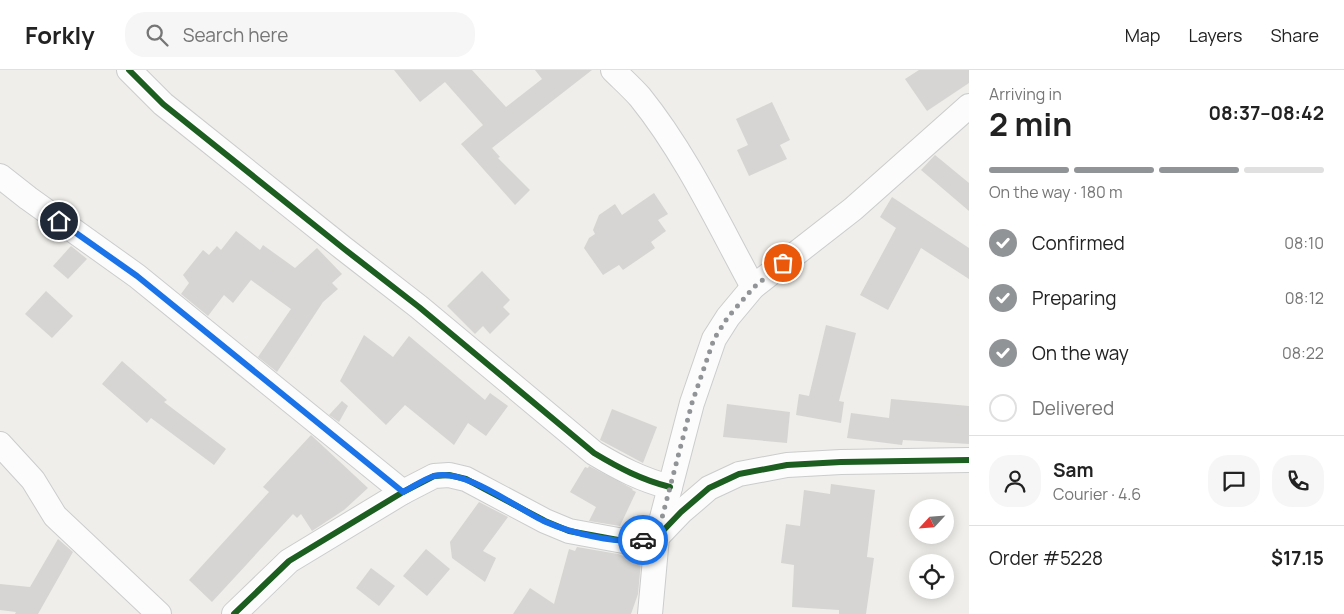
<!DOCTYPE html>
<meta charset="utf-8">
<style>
body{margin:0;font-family:Manrope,sans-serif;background:#f6f6f6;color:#222;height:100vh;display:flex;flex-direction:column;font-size:19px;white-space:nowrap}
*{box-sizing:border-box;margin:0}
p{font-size:16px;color:#767676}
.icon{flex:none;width:28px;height:28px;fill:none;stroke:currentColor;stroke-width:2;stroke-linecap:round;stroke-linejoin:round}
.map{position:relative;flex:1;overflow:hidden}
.panel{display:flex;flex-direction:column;background:#fff;width:375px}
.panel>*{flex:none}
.needle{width:32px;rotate:244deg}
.fabs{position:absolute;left:909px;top:429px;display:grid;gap:10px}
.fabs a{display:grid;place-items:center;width:45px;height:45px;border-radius:50%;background:#fff;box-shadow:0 2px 12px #0003;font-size:25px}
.pin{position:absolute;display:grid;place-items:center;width:42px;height:42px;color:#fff;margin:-21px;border:2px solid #fff;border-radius:50%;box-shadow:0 1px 5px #0007}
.courier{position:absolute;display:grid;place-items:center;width:50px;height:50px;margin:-25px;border:4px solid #1a73e8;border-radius:50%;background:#fff;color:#222;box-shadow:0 1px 6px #0007}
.overview em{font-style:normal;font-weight:700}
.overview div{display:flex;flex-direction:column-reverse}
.overview{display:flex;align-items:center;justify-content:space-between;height:85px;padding:0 20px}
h1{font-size:32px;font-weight:700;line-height:38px}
.bar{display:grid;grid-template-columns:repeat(4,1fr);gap:8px 5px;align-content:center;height:60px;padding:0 20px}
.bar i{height:6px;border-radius:4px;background:#e0e0e0}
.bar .current{background:#919496}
.bar p{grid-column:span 4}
.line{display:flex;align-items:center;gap:12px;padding:0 20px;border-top:1px solid #e0e0e0}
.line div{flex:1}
.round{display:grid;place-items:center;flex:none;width:52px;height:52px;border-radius:20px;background:#f6f6f6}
ol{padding:0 20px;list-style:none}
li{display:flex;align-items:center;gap:15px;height:55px}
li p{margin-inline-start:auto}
li .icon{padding:5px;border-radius:50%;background:#919496;color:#fff;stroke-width:4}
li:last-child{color:#767676}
li i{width:28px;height:28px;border:2px solid #e0e0e0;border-radius:50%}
header{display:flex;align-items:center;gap:30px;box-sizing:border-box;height:70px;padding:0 25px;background:#fff;border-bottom:1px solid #e0e0e0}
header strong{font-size:24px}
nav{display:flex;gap:28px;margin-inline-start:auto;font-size:18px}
.search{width:350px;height:45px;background:#f6f6f6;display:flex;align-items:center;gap:12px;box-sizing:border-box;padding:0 18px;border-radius:20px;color:#767676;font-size:19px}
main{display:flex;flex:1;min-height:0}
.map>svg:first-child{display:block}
.building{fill:#d6d5d3}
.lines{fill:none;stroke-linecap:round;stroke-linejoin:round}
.street-casing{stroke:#cbcccc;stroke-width:26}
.street{stroke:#fdfcfc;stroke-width:24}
.cycleway-casing{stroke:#fff;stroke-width:9}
.cycleway{stroke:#1b5e20;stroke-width:6}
.done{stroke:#919496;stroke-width:5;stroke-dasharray:0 9}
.route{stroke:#1a73e8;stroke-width:6}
</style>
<header>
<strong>Forkly</strong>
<div class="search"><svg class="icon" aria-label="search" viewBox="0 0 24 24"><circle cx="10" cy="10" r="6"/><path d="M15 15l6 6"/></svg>Search here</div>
<nav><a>Map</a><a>Layers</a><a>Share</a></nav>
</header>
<main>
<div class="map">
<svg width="969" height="544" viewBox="0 0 969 544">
<rect width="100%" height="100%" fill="#efeeea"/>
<g class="building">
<path d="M394 0H472L506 37 542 9 535 0H592L492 78 500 87 498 88 530 120 515 135 461 74 483 55 445 12 420 32Z"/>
<path d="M919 0H969V13L927 41 905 9Z"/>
<path d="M772 32 790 70 780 75 787 89 749 106 737 80 748 75 736 49Z"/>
<path d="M935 85 969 113V141L921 100Z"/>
<path d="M654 123 668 144 658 150 666 161 651 172 655 178 623 200 619 195 603 205 584 178 589 168 595 164 593 160 599 145 615 134 622 145Z"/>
<path d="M892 127 969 178V209L921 178 888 240 860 225 896 158 880 147Z"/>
<path d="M236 161 260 180 263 175 295 198 317 178 342 204 332 213 338 219 323 232 277 302 258 287 291 239 251 210 233 233 224 225 208 246 181 224 189 213 183 205 203 180 209 185 217 176 221 180Z"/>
<path d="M71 176 87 189 68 209 53 196Z"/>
<path d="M482 201 510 230 503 237 510 244 490 264 483 256 475 264 447 236Z"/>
<path d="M46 221 73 246 52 268 25 244Z"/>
<path d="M826 255 856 263 839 331 844 332 841 353 796 345 799 324 809 326Z"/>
<path d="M364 265 393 287 409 266 485 330 490 323 508 336 486 366 468 353 454 375 405 335 386 355 340 311Z"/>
<path d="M122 291 167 330 164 332 226 379 214 395 151 348 147 353 102 314Z"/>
<path d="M891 329 969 336V374L903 370 902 375 847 368 851 343 889 348Z"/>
<path d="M342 331 348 336 339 352 329 345Z"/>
<path d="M727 334 790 342 787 373 723 367Z"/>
<path d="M612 339 657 357 643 393 600 370Z"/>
<path d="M311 365 368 418 344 440 312 461 301 444 297 448 293 444 212 532 189 510 269 422 263 417Z"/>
<path d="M589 396 633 419 632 420 636 422 620 456 589 451 596 437 570 422 585 397 588 398Z"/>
<path d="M831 414 875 420 867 487 874 488 866 544H839V540L792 537 794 495 781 493 786 454 800 456 804 420 830 424Z"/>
<path d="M479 432 508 447 483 481 496 488 485 512 452 488 450 472Z"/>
<path d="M58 469 73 482 38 544H15L16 542 0 540V514L30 517Z"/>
<path d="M577 477 618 484 641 492 638 524 631 544H513L530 518 554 534 569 479 575 481Z"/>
<path d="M426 479 450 499 427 526 403 506Z"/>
<path d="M371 498 395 516 379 536 356 518Z"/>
</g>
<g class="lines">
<g class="street-casing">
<g id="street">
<path d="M129 0 163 34 343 178 419 237 594 383C619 398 642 410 670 417"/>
<path d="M613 0C622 9 632 18 640 27 686 84 718 153 753 217"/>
<path d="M0 106 28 128 137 206 403 422"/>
<path d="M0 374 33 410 55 446 159 544"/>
<path d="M234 544 289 491 403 422 434 406 449 405 466 409 545 451 569 461 629 472 657 467 681 442 709 418 739 404 787 395 841 392 969 390"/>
<path d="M650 544 657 467 692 333 714 269 728 247 753 217 853 139 969 36"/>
</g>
</g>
<use href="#street" class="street"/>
<g class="cycleway-casing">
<g id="cycleway">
<path d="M129 0 163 34 343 178 419 237 594 383C619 398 642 410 670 417"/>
<path d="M234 544 289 491 403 422 434 406 449 405 466 409 545 451 569 461 629 472 657 467 681 442 709 418 739 404 787 395 841 392 969 390"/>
</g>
</g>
<use href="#cycleway" class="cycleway"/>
</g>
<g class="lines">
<path class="done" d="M643 470 657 467 692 333 714 269 728 247 754 217 783 193"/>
<path class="route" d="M59 151 137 206 403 422C413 417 424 409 434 406 466 398 517 439 546 452 571 463 616 474 643 470"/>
</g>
</svg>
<div class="fabs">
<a><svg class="needle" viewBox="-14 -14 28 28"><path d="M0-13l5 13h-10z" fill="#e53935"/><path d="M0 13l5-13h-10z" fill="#767676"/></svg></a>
<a><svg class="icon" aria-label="locate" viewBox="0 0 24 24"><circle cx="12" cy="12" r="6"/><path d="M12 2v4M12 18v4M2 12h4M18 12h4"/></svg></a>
</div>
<div class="pin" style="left:783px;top:193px;background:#ea580c"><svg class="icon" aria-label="bag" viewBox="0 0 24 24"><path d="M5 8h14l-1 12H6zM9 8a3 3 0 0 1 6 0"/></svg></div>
<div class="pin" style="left:59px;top:151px;background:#1f2937"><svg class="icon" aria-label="home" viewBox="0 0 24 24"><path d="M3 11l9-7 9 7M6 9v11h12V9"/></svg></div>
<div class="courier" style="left:643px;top:470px"><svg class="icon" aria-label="car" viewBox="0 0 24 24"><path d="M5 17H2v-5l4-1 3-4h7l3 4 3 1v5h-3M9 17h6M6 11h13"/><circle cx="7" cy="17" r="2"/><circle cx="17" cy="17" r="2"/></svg></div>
</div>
<section class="panel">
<div class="overview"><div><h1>2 min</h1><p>Arriving in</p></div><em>08:37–08:42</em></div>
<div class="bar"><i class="current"></i><i class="current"></i><i class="current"></i><i></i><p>On the way · 180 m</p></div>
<ol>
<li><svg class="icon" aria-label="check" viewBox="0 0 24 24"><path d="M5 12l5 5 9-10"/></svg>Confirmed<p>08:10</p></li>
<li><svg class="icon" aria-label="check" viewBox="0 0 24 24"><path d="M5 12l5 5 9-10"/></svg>Preparing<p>08:12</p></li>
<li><svg class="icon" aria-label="check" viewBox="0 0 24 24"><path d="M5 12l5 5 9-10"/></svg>On the way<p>08:22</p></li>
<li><i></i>Delivered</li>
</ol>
<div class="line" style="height:90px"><a class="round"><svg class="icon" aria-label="person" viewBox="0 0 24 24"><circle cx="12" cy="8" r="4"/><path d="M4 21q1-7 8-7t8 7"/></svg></a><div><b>Sam</b><p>Courier · 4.6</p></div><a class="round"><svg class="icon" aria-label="chat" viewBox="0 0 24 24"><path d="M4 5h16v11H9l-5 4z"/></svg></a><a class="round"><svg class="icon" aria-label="phone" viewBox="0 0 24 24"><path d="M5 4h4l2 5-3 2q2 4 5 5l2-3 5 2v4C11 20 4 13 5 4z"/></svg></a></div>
<div class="line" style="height:65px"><div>Order #5228</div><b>$17.15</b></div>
</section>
</main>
